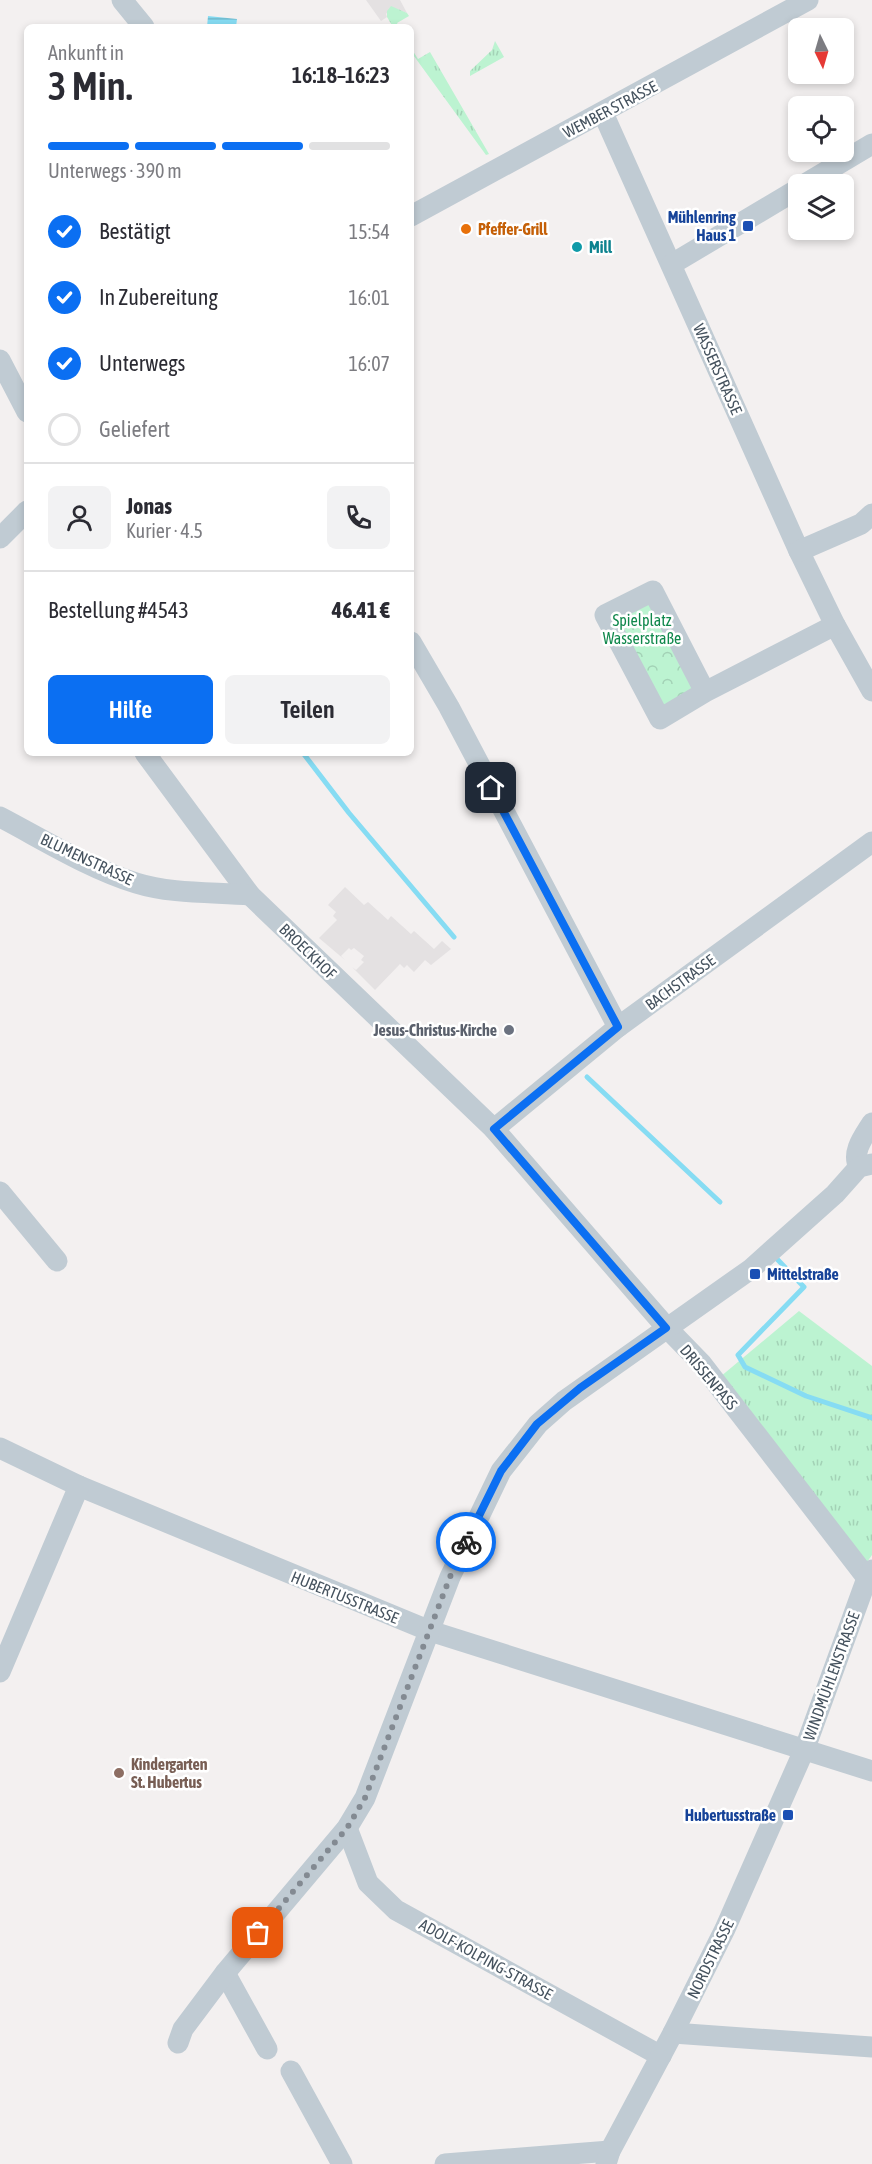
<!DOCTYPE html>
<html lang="de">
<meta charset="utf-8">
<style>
body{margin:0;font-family:"Asap Condensed",sans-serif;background:#f2f2f3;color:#2b2b33;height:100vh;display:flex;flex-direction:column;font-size:22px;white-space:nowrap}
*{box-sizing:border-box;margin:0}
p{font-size:20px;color:#7c7c81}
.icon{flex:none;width:33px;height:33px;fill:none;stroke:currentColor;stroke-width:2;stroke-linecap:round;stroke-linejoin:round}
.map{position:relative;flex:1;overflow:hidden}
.details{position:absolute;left:24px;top:24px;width:390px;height:732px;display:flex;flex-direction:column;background:#fff;border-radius:9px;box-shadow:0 3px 9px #0003}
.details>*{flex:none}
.needle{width:39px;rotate:175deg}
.fabs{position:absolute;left:788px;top:18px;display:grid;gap:12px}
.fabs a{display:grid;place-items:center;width:66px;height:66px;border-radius:9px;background:#fff;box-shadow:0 3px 9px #0003;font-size:30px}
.pin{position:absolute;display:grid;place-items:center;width:51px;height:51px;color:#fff;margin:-26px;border-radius:12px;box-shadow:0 3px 9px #0006}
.courier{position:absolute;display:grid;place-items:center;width:60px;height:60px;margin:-30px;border:4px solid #0b6ff2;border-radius:50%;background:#fff;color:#222;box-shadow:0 2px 8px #0007}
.summary em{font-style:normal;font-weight:600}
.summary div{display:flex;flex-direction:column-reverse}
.summary{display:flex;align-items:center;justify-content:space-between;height:102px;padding:0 24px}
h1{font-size:39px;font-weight:600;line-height:45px}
.bar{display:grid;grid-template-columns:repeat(4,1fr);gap:9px 6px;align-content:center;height:72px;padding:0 24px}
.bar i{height:8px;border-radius:4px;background:#e1e1e2}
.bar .on{background:#0b6ff2}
.bar p{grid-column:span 4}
.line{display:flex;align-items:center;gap:15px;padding:0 24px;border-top:2px solid #e1e1e2}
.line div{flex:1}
.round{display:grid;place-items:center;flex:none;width:63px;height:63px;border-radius:9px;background:#f2f2f3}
ol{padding:0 24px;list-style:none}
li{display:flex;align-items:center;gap:18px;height:66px}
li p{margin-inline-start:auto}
li .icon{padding:6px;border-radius:50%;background:#0b6ff2;color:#fff;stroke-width:4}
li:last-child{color:#7c7c81}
li i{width:33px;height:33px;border:3px solid #e1e1e2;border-radius:50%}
.action{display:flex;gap:12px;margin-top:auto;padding:12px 24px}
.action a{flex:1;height:69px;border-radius:9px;background:#0b6ff2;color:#fff;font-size:24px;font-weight:600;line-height:69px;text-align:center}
.action a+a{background:#f2f2f3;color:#2b2b33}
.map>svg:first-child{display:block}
.education{fill:#e4e1e2}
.grass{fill:url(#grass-tufts)}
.park{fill:url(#park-crowns)}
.water{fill:url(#water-rules)}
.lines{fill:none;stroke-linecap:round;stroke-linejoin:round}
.stream{stroke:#86dcf3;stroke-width:5}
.minor{stroke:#c0cbd3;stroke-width:21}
.done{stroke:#838a92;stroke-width:6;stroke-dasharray:0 10.8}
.route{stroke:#0b6ff2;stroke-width:8}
.transit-dot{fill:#1a4fb4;stroke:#fff;stroke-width:2}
.food-dot{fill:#e8710a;stroke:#fff;stroke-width:2}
.culture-dot{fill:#0f9aa8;stroke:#fff;stroke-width:2}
.worship-dot{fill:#6b7280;stroke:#fff;stroke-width:2}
.education-dot{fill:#8d6e63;stroke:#fff;stroke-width:2}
.labels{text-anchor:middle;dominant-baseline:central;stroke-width:5;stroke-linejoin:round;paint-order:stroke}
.street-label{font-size:16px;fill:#46535f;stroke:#fff}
.transit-label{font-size:16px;font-weight:bold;fill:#164399;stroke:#fff;text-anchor:end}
.food-label{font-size:16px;font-weight:bold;fill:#c56008;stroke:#fff;text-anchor:start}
.culture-label{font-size:16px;font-weight:bold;fill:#0d838f;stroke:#fff;text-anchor:start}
.park-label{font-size:16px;fill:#10884c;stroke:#fff}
.worship-label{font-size:16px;font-weight:bold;fill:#5b616d;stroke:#fff;text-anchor:end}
.education-label{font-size:16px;font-weight:bold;fill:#785e54;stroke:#fff;text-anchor:start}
</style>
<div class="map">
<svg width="872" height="2164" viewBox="0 0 872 2164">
<defs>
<pattern id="grass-tufts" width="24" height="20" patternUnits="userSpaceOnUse" patternTransform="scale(1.5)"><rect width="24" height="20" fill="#bcf3d1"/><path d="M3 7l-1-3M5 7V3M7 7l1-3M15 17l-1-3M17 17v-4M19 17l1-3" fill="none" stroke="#a3d2b6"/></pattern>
<pattern id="park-crowns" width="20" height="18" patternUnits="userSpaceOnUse" patternTransform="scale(1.5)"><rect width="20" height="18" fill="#bcf3d1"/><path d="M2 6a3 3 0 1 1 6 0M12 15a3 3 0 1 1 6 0" fill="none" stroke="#a3d2b6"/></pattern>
<pattern id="water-rules" width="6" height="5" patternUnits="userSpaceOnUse" patternTransform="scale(1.5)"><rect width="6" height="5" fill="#86dcf3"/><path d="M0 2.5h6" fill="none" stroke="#6fb5c8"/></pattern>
</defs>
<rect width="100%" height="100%" fill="#f3f0f0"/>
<g class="education">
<path d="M366 0H400L407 13 391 7 386 14 387 17 381 21Z"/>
<path d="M345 887 364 905 368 902 388 920 391 916 411 934 414 931 434 949 442 941 451 949 431 965 425 960 414 972 407 965 404 968 400 964 375 990 352 967 356 970 364 962 361 960 364 956 354 948 351 950 349 948 341 956 345 960 319 938 337 920 333 916 336 912 328 905Z"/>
</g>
<g class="grass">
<path d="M391 6 407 13 409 16 397 23 399 27H393L387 17V11Z"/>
<path d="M495 41 504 57 470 76V71L492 50Z"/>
<path d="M411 48 418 59 430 52 489 154 486 155 411 52Z"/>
<path d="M799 1311 872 1366V1555L865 1565 720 1377Z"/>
</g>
<path class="park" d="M648 600 696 689 663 708 613 618Z"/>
<path class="water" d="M208 16 237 19 236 27H207Z"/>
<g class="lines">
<g class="stream">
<path d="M303 753 349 813 454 937"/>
<path d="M587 1077 720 1202"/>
<path d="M777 1259 804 1287 738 1355 745 1367 806 1396 872 1418"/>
</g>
<g class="minor">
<path d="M122 0 144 27"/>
<path d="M603 113 799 551 835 625 872 691"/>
<path d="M805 184 872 144"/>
<path d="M411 216 808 0"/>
<path d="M672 264 798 189"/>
<path d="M0 360 27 412"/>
<path d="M0 538 27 511"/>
<path d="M799 551 861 524 872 514"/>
<path d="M411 642 449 707 618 1027"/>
<path d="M705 692 653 591 605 615 660 719 705 692 835 625"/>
<path d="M145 753 250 895 494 1129 667 1328 701 1363 867 1578"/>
<path d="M0 817C44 840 88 868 136 883 171 894 213 892 250 895"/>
<path d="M494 1129 618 1027 872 842"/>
<path d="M859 1167C851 1152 864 1136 872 1123"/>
<path d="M0 1192 57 1261"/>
<path d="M0 1448 79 1486 430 1631 872 1771"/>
<path d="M0 1672 79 1486"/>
<path d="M347 1828 368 1883 396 1910 661 2056"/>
<path d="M225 1973 267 2049"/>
<path d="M673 2033 872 2047"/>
<path d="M178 2043 183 2029 225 1973 347 1828 365 1798 450 1577 501 1471 538 1424 564 1401 751 1269 835 1194 859 1167 872 1164"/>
<path d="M291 2071 342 2164"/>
<path d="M445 2164 610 2151"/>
<path d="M606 2164 610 2151 673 2033 725 1929 805 1748 867 1578 872 1570"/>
</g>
</g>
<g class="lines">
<path class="done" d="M258 1933 347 1828 365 1798 450 1577 466 1542"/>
<path class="route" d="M466 1542 501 1471 537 1424 580 1388 666 1328 494 1129 618 1027 491 788"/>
</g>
<g class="transit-dot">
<rect x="742" y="220" width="12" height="12" rx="3"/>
<rect x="749" y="1268" width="12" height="12" rx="3"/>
<rect x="782" y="1809" width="12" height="12" rx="3"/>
</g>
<circle class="food-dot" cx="466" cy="229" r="6"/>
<circle class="culture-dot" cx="577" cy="247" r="6"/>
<circle class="worship-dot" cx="509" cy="1030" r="6"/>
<circle class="education-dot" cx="119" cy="1773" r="6"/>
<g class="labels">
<g class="street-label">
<text transform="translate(610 109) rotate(-28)">WEMBER STRASSE</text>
<text transform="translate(718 369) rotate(66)">WASSERSTRASSE</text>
<text transform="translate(87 859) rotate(25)">BLUMENSTRASSE</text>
<text transform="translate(308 951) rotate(44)">BROECKHOF</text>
<text transform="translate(680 982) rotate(-36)">BACHSTRASSE</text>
<text transform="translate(709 1377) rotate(50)">DRISSENPASS</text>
<text transform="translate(345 1597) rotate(22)">HUBERTUSSTRASSE</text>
<text transform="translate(831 1676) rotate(-70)">WINDMÜHLENSTRASSE</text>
<text transform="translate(486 1959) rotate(29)">ADOLF-KOLPING-STRASSE</text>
<text transform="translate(710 1959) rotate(-64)">NORDSTRASSE</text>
</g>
<g class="transit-label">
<text x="736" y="217">Mühlenring<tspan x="736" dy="18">Haus 1</tspan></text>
<text x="767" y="1274" text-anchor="start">Mittelstraße</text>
<text x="776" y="1815">Hubertusstraße</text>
</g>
<g class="food-label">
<text x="478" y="229">Pfeffer-Grill</text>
</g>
<g class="culture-label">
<text x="589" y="247">Mill</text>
</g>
<g class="park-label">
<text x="642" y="620">Spielplatz<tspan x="642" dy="18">Wasserstraße</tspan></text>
</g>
<g class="worship-label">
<text x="497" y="1030">Jesus-Christus-Kirche</text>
</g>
<g class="education-label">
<text x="131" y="1764">Kindergarten<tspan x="131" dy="18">St. Hubertus</tspan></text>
</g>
</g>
</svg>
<div class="fabs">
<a><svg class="needle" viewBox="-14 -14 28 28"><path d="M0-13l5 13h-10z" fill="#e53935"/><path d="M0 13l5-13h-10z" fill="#7c7c81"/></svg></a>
<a><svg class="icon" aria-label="locate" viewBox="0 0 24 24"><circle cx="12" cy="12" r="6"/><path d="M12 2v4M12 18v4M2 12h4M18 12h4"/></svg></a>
<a><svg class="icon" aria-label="layers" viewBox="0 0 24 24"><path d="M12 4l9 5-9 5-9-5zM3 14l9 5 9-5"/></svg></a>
</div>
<div class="pin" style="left:258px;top:1933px;background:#ea580c"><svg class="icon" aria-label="bag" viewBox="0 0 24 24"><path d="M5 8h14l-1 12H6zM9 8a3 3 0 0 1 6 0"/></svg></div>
<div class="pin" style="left:491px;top:788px;background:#1f2937"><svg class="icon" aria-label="home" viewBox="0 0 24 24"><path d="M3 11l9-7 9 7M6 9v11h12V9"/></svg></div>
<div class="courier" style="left:466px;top:1542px"><svg class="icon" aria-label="bike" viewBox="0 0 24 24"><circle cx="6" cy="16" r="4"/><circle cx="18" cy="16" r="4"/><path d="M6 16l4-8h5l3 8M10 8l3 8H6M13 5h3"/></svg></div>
<section class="details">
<div class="summary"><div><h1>3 Min.</h1><p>Ankunft in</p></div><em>16:18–16:23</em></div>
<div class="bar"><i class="on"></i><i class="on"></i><i class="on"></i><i></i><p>Unterwegs · 390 m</p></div>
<ol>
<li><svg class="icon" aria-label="check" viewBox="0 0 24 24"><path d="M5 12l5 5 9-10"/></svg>Bestätigt<p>15:54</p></li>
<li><svg class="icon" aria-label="check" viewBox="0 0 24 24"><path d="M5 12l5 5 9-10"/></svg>In Zubereitung<p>16:01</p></li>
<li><svg class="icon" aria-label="check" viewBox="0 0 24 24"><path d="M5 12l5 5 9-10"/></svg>Unterwegs<p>16:07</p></li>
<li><i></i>Geliefert</li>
</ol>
<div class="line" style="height:108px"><a class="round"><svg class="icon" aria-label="person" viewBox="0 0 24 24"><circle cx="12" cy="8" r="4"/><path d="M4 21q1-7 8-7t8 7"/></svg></a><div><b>Jonas</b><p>Kurier · 4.5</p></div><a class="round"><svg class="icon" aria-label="phone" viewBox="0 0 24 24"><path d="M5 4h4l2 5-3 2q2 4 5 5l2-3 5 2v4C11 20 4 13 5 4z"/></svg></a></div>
<div class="line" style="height:78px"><div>Bestellung #4543</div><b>46.41 €</b></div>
<div class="action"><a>Hilfe</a><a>Teilen</a></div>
</section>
</div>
